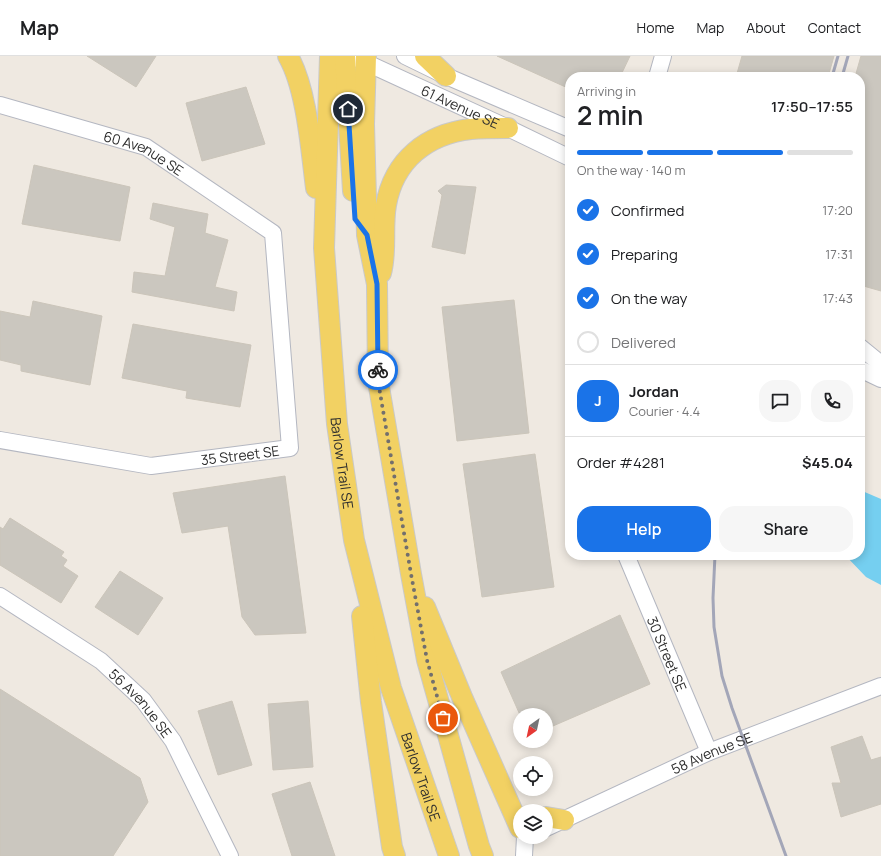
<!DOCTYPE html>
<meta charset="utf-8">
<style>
body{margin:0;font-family:Manrope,sans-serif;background:#f6f6f6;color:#202124;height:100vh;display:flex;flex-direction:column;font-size:15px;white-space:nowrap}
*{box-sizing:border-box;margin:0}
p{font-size:13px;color:#757577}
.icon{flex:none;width:22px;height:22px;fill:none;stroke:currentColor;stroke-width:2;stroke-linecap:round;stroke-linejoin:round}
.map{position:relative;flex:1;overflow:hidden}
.panel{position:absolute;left:565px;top:16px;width:300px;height:488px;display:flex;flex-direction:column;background:#fff;border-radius:16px;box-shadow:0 2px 10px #0003}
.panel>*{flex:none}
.needle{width:26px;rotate:213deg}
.buttons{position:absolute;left:513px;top:652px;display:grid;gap:8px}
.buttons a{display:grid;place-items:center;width:40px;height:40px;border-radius:50%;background:#fff;box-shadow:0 2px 10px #0003;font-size:20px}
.pin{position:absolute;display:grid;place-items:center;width:34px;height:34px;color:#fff;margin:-17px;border:2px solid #fff;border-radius:50%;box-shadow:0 1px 4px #0007}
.courier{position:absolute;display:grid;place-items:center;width:40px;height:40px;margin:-20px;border:3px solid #1a73e8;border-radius:50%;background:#fff;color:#222;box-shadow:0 1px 5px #0007}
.overview em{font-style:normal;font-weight:600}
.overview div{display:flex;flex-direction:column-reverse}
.overview{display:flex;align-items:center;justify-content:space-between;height:68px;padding:0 12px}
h1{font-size:26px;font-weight:600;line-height:30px}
.bar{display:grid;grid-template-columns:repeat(4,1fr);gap:6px 4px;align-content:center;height:48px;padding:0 12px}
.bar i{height:5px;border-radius:3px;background:#e0e0e0}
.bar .on{background:#1a73e8}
.bar p{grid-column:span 4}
.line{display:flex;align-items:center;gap:10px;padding:0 12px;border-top:1px solid #e0e0e0}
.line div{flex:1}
.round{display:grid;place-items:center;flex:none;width:42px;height:42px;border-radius:16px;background:#f6f6f6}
ol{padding:0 12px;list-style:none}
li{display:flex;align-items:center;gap:12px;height:44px}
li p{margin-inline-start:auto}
li .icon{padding:4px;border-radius:50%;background:#1a73e8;color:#fff;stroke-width:4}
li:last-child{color:#757577}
li i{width:22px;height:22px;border:2px solid #e0e0e0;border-radius:50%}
.primary-button{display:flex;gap:8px;margin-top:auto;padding:8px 12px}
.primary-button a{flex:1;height:46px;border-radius:16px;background:#1a73e8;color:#fff;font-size:16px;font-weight:600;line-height:46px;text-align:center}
.primary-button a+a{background:#f6f6f6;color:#202124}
header{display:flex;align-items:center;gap:24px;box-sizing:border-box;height:56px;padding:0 20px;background:#fff;border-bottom:1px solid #e0e0e0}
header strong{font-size:19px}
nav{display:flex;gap:22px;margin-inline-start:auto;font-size:14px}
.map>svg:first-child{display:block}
.water{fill:#75cff0}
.building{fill:#cbc7bf;stroke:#cbc5ba}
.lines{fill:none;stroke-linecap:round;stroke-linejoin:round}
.minor-casing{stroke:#b4b7c1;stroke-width:18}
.major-casing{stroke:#c9c9c9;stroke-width:22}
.minor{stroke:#fff;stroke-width:16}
.major{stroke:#f2d163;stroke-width:20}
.rail{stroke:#a3a6b8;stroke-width:3}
.done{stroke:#726f6d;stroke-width:4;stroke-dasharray:0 7.2}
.route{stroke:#1a73e8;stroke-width:5}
.labels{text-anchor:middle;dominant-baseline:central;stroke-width:3.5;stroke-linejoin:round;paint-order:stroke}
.street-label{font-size:14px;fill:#2e2e2e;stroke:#fff}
</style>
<header>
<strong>Map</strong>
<nav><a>Home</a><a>Map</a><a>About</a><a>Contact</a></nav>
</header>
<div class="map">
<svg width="881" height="800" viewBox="0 0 881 800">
<rect width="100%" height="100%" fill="#efe9e1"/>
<path class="water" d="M860 434 881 443V529L866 521 845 499H860Z"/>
<g class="building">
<path d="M87 0H156L136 31Z"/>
<path d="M497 0H630L620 21H570V33Z"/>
<path d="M742 0H834L828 21H736Z"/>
<path d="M861 0H881V235L860 229V21H855Z"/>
<path d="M246 31 265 88 202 105 186 47Z"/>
<path d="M34 109 130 131 120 185 22 168Z"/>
<path d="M446 129 476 131 465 198 432 191 442 139 438 135Z"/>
<path d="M153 147 208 158 205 177 228 184 215 231 237 236 234 255 132 236 134 216 165 220 175 171 150 163Z"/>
<path d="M514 244 529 377 457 385 442 251Z"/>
<path d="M33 245 102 260 90 329 21 315V309L0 304V255L30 261Z"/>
<path d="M133 268 251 289 240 351 186 342 187 335 122 322Z"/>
<path d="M535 398 554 531 482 541 463 408Z"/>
<path d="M285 420 306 577 255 579 242 561 228 470 182 477 173 437Z"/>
<path d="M10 462 64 496 61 500 67 504 63 510 78 520 61 547 0 509V471L3 473Z"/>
<path d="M120 515 163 542 138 579 95 551Z"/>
<path d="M620 559 650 628 546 673V659H520L501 616Z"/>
<path d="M0 633 140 722 148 746 113 800H0Z"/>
<path d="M232 645 252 709 218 719 198 655Z"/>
<path d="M308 645 313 711 273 714 268 648Z"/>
<path d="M862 680 871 704 881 701V748L841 761 832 727H841L831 691Z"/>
<path d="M310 726 335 800H292L272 738Z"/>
</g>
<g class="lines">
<g class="minor-casing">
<g id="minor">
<path d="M405 0 446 20 570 73"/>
<path id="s1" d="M356 2 508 72 570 102"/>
<path d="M657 21 663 0"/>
<path id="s2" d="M0 49 146 91 273 177 290 392 151 410 0 384"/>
<path d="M860 291 876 304 881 311"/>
<path d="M860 313 881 323"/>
<path id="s3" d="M626 499 709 696"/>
<path id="s4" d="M0 540 101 605 143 644 173 685 230 800"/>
<path id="s5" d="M546 772 709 696 881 630"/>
<path d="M524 800 525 781"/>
</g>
</g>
<g class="major-casing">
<g id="major">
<path d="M288 0C307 33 311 94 316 132"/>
<path id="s6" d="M330 0 324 192 337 368 354 484 391 632 449 800"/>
<path d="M345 0 353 135"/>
<path d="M366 0 364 68 367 179 377 228 378 325 411 518 427 604 479 790 483 800"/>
<path d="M425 0 446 20"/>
<path d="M381 217C387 196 382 171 386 149 394 104 427 78 471 73 483 72 495 72 508 72"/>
<path d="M425 551 462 641 520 772"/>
<path d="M362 560 371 646 392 791 395 800"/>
<path d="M546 761 564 764"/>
</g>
</g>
<use href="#minor" class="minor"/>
<use href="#major" class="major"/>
<g class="rail">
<path d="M832 21 838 0"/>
<path d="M842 21 848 0"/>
<path d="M715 499 713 542 714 571 722 620 732 652 786 800"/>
</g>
</g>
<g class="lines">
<path class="done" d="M378 314V325L411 518 427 604 443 662"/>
<path class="route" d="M348 53 355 163 367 179 377 228 378 314"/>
</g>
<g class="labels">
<g class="street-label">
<text stroke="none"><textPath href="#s1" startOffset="115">61 Avenue SE</textPath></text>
<text stroke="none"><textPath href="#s2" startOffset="152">60 Avenue SE</textPath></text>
<text transform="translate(240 399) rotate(-7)">35 Street SE</text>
<text stroke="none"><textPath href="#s6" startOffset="408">Barlow Trail SE</textPath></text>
<text stroke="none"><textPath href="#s3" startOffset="107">30 Street SE</textPath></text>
<text stroke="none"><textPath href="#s4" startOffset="178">56 Avenue SE</textPath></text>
<text stroke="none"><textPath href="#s5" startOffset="182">58 Avenue SE</textPath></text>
<text stroke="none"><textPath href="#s6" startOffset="732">Barlow Trail SE</textPath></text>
</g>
</g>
</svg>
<div class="buttons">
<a><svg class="needle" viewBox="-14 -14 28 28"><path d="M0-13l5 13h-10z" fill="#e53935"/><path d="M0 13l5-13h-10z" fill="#757577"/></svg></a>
<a><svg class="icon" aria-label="locate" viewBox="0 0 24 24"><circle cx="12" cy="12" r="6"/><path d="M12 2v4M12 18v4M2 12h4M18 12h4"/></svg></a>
<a><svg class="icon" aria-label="layers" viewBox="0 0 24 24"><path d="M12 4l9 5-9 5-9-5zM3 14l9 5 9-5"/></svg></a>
</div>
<div class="pin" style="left:443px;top:662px;background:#ea580c"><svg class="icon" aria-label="bag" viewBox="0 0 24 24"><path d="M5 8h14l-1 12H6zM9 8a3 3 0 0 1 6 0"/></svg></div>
<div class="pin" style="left:348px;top:53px;background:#1f2937"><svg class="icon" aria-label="home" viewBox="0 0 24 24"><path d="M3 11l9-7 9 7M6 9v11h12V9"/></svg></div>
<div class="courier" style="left:378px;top:314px"><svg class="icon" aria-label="bike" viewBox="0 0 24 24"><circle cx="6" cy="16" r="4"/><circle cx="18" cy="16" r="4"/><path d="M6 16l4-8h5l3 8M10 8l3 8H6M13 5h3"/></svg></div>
<section class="panel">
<div class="overview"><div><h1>2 min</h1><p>Arriving in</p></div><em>17:50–17:55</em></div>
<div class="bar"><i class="on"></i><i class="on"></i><i class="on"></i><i></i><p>On the way · 140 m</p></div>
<ol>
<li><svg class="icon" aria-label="check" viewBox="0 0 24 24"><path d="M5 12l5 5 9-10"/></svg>Confirmed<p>17:20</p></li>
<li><svg class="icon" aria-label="check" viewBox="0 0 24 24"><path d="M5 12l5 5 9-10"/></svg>Preparing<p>17:31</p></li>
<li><svg class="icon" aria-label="check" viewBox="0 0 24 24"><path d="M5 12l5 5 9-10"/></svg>On the way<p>17:43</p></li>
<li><i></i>Delivered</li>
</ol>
<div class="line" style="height:72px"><b class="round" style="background:#1a73e8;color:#fff">J</b><div><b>Jordan</b><p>Courier · 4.4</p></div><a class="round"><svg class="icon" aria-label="chat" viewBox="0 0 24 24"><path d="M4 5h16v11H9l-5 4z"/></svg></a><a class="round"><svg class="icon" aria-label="phone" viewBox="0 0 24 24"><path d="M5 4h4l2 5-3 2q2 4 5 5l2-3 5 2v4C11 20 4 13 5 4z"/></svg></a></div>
<div class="line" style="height:52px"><div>Order #4281</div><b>$45.04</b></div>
<div class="primary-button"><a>Help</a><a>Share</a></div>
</section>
</div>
